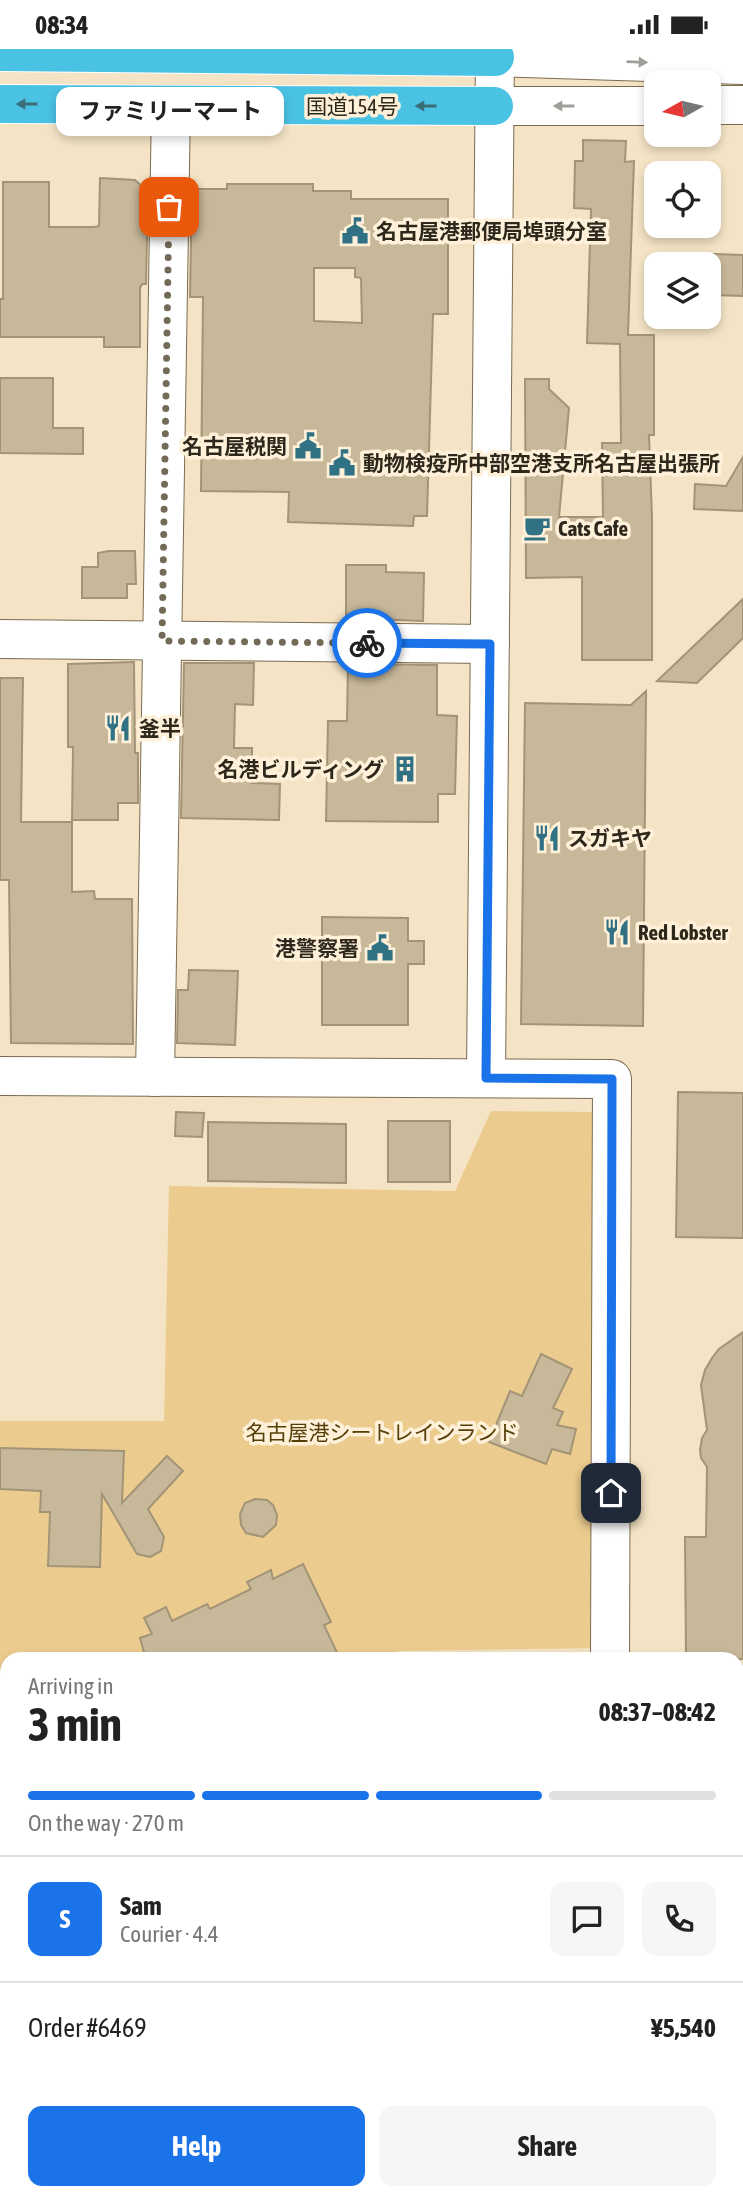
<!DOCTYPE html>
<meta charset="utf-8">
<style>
body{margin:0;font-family:"Asap Condensed","Noto Sans JP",sans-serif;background:#f6f6f6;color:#222;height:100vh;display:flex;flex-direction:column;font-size:26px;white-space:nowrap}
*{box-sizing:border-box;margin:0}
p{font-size:23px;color:#767676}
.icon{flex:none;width:38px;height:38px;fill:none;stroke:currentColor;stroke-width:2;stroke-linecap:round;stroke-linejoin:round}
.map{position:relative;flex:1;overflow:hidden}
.side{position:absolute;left:0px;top:1603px;width:744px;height:548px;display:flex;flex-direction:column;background:#fff;border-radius:21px 21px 0 0;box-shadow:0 4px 10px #0003}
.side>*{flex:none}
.needle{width:46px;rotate:262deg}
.buttons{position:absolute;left:644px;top:21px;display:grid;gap:14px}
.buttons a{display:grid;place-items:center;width:77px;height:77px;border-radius:14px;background:#fff;box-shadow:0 4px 10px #0003;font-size:35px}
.pin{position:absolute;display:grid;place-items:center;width:60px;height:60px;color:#fff;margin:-30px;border-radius:14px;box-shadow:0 4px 10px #0006}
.courier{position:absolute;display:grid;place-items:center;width:70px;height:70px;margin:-35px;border:5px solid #1a73e8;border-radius:50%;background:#fff;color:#222;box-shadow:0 2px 9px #0007}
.bubble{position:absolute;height:49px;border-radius:14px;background:#fff;box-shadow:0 4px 10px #0003;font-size:23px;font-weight:700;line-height:49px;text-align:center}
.summary em{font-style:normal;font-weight:700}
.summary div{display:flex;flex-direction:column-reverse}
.summary{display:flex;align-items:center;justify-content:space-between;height:119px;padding:0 28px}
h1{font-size:46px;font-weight:700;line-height:52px}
.bar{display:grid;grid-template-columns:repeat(4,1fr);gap:10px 7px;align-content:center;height:84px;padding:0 28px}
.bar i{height:9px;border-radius:5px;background:#e0e0e0}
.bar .on{background:#1a73e8}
.bar p{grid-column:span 4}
.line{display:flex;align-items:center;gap:18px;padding:0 28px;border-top:2px solid #e0e0e0}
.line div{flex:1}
.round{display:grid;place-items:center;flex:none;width:74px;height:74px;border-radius:14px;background:#f6f6f6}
.primary-button{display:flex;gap:14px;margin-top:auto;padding:14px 28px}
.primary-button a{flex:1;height:80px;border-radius:14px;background:#1a73e8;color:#fff;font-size:28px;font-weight:700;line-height:80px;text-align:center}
.primary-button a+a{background:#f6f6f6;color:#222}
.status{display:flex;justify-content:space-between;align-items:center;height:49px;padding:0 35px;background:#fff;direction:ltr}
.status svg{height:19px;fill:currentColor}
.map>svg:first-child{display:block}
.green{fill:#eccc8e}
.water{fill:#ab8a49}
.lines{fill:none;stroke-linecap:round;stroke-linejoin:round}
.ferry{stroke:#513a02;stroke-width:2;stroke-dasharray:9 7;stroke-linecap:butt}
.building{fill:#c8b89a;stroke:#a39477;stroke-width:2;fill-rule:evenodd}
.minor-casing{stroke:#7b6c51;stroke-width:40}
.highway-casing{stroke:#fff;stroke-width:40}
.minor{stroke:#fff;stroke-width:38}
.highway{stroke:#4ac2e4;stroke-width:38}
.oneway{fill:#a19e99}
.oneway2{fill:#3b6d76}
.done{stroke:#736a57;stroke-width:7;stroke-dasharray:0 12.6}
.route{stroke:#1a73e8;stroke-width:9}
.labels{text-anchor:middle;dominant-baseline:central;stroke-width:7;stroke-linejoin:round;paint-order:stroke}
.street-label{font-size:21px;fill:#2e281c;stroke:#fff1d9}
.poi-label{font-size:21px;font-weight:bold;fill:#2e281c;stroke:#fff1d9;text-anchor:start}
.park-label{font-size:21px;fill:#553e07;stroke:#fff1d9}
</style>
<div class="status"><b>08:34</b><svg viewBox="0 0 49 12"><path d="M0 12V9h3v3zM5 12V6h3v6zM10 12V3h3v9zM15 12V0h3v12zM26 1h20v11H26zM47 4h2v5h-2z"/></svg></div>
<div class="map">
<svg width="743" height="2150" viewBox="0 0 743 2150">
<rect width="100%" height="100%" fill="#f4e4c5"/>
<path class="green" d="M491 1062 602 1063 600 1599 398 1602 384 1610H7V1771H0V1372H164L169 1137 455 1142Z"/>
<path class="water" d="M737 1717H743V2150H0V1817L7 1816V2144H737Z"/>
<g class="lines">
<g class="ferry">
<path d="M737 1909 743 1910"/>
<path d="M0 1962 7 1961"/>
</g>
</g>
<g class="building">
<path d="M583 91 626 92 625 113 634 112 628 286H654V386H649L652 468V611H582V528L526 529 525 330H549V340L569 359 559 468H603L602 394H621L620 295 587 294 591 160 574 159 575 112H583Z"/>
<path d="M100 129 135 131 148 143 146 235H142L140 239V298H104V288H0V250H3V133H49V178H94L99 177Z"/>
<path d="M227 135H313V142H351V150H448V265H433L427 467H414L413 477 288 473 289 443 201 442 203 248H190L192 140H227ZM314 219H355V228L361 229 362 274 314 272Z"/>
<path d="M714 205 743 206V247L713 246Z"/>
<path d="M0 329H53V379H83V405L0 404Z"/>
<path d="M743 408V462L694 460 695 435 726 437Z"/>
<path d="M109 502H135L136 535H127V549H82V518H98V504Z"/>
<path d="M346 516H386V523L424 524 423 572 346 569Z"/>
<path d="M743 550V589L697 634 657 632Z"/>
<path d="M134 613 135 704H138V754H118V771H72L73 698H68V615Z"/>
<path d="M184 614H254L253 656 235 655 234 699H252V734L280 735 279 771 181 769Z"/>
<path d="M348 615 437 616V666L457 667 455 745H438V773L326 772 328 672H347Z"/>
<path d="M0 629H23L21 773H72V843L94 842 95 850H132L133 995 11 994 9 831H0Z"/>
<path d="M646 642 643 977 521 975 525 654 631 656Z"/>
<path d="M322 868 408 869V892H424V915H408V976H322Z"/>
<path d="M189 921 238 922 235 996 177 994 178 941H188Z"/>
<path d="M678 1043 743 1044V1189L676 1188Z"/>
<path d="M176 1063 204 1064 202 1088 175 1087Z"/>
<rect x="388" y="1072" width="62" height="61"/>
<path d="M208 1073 346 1075V1134L208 1132Z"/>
<path d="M743 1283V1610H686L685 1488H706L707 1418 701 1409 700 1401 702 1389 707 1381 701 1336 705 1321 712 1309 719 1300Z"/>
<path d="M541 1305 572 1320 553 1359 563 1363 557 1376 576 1380 570 1405 552 1400 546 1415 489 1393 510 1342 522 1347Z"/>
<path d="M0 1399 124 1402 122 1454 167 1407 183 1422 148 1460 164 1488 161 1502 150 1508 137 1505 102 1445 100 1518 48 1517 50 1463H40L41 1442 0 1440Z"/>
<path d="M255 1450 267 1451 273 1456 277 1466 276 1476 263 1488 246 1484 241 1476 240 1465 245 1454Z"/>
<path d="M303 1515 331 1573 324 1576 340 1610H146L140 1589 152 1585 144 1569 166 1558 172 1572 207 1555 210 1560 251 1540 247 1533 271 1521 273 1530Z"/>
</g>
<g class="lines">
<g class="minor-casing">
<g id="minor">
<path d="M495 8 743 16"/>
<path d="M709 56H743"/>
<path d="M494 57H656"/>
<path d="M0 590 490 595"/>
<path d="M0 1027 612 1030 610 1610"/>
<path d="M155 1028 171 56"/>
<path d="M486 1029 495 0"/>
</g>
</g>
<g class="highway-casing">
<g id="highway">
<path d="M0 3 495 8"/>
<path d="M0 55 494 57"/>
</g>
</g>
<use href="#minor" class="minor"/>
<use href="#highway" class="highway"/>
</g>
<defs><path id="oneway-solid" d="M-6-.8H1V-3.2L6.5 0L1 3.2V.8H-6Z" transform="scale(1.75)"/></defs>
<g class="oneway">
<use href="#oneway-solid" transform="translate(637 13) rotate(2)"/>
<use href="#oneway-solid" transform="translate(564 57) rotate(180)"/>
</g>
<g class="oneway2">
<use href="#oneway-solid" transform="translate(27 55) rotate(-180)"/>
<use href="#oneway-solid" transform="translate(426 57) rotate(-180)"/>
</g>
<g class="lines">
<path class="done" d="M169 158 162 592 367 594"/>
<path class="route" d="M367 594 490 595 486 1029 612 1030 611 1444"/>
</g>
<defs>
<g id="civic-bare" transform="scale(2.1)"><path d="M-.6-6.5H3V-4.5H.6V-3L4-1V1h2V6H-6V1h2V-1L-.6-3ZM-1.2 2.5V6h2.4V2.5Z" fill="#307184" stroke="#fff1d9" stroke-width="2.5" paint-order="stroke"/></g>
<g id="cafe-bare" transform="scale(2.1)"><path d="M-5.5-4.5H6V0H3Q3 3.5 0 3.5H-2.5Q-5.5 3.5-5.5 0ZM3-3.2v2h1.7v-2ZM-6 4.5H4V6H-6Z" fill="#307184" stroke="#fff1d9" stroke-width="2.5" paint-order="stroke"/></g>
<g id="restaurant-bare" transform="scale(2.1)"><path d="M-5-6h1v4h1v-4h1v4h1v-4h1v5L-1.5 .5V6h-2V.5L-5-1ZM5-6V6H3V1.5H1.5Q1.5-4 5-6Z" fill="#307184" stroke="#fff1d9" stroke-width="2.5" paint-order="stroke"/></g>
<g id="building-bare" transform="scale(2.1)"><path d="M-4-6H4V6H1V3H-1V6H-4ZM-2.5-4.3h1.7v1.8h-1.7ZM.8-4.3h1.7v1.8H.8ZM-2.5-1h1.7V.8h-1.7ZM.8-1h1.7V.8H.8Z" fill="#307184" stroke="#fff1d9" stroke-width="2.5" paint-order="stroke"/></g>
</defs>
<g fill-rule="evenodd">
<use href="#civic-bare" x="355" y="182"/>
<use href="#civic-bare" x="308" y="397"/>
<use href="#civic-bare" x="342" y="414"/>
<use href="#cafe-bare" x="537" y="479"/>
<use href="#restaurant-bare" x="118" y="679"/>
<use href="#building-bare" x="405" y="720"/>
<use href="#restaurant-bare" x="547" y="789"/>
<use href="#restaurant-bare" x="617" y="883"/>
<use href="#civic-bare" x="380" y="899"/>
</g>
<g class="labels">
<g class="street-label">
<text x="352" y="57">国道154号</text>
</g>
<g class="poi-label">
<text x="376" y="182">名古屋港郵便局埠頭分室</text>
<text x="287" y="397" text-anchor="end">名古屋税関</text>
<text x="363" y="414">動物検疫所中部空港支所名古屋出張所</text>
<text x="558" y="479">Cats Cafe</text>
<text x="139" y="679">釜半</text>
<text x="384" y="720" text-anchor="end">名港ビルディング</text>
<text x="568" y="789">スガキヤ</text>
<text x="638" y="883">Red Lobster</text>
<text x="359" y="899" text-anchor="end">港警察署</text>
</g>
<g class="park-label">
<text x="382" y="1383">名古屋港シートレインランド</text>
</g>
</g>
</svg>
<div class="buttons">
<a><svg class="needle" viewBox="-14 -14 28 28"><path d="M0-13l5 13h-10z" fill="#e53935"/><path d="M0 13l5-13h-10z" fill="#767676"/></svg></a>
<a><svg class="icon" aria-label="locate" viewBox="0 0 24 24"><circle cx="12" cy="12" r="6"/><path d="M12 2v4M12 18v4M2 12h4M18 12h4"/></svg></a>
<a><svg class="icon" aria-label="layers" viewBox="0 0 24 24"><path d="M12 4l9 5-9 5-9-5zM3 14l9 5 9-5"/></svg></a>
</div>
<div class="pin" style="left:169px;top:158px;background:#ea580c"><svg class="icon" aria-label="bag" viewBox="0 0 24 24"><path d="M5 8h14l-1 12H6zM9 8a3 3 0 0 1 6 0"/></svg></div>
<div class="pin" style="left:611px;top:1444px;background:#1f2937"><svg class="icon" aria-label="home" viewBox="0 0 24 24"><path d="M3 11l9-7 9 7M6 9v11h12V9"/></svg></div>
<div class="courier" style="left:367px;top:594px"><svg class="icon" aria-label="bike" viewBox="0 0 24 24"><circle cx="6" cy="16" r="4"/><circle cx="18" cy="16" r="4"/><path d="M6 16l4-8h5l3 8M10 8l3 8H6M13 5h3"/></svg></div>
<div class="bubble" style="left:56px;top:38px;width:228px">ファミリーマート</div>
<section class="side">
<div class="summary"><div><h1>3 min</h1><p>Arriving in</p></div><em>08:37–08:42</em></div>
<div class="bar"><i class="on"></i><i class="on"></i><i class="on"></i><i></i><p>On the way · 270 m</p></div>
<div class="line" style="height:126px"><b class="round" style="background:#1a73e8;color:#fff">S</b><div><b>Sam</b><p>Courier · 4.4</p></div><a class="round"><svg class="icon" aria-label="chat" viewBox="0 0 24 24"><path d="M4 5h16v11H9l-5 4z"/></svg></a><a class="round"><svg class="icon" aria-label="phone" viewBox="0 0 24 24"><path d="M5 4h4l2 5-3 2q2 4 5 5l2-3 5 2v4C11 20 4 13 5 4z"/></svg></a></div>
<div class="line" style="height:91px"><div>Order #6469</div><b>¥5,540</b></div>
<div class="primary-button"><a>Help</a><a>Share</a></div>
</section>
</div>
